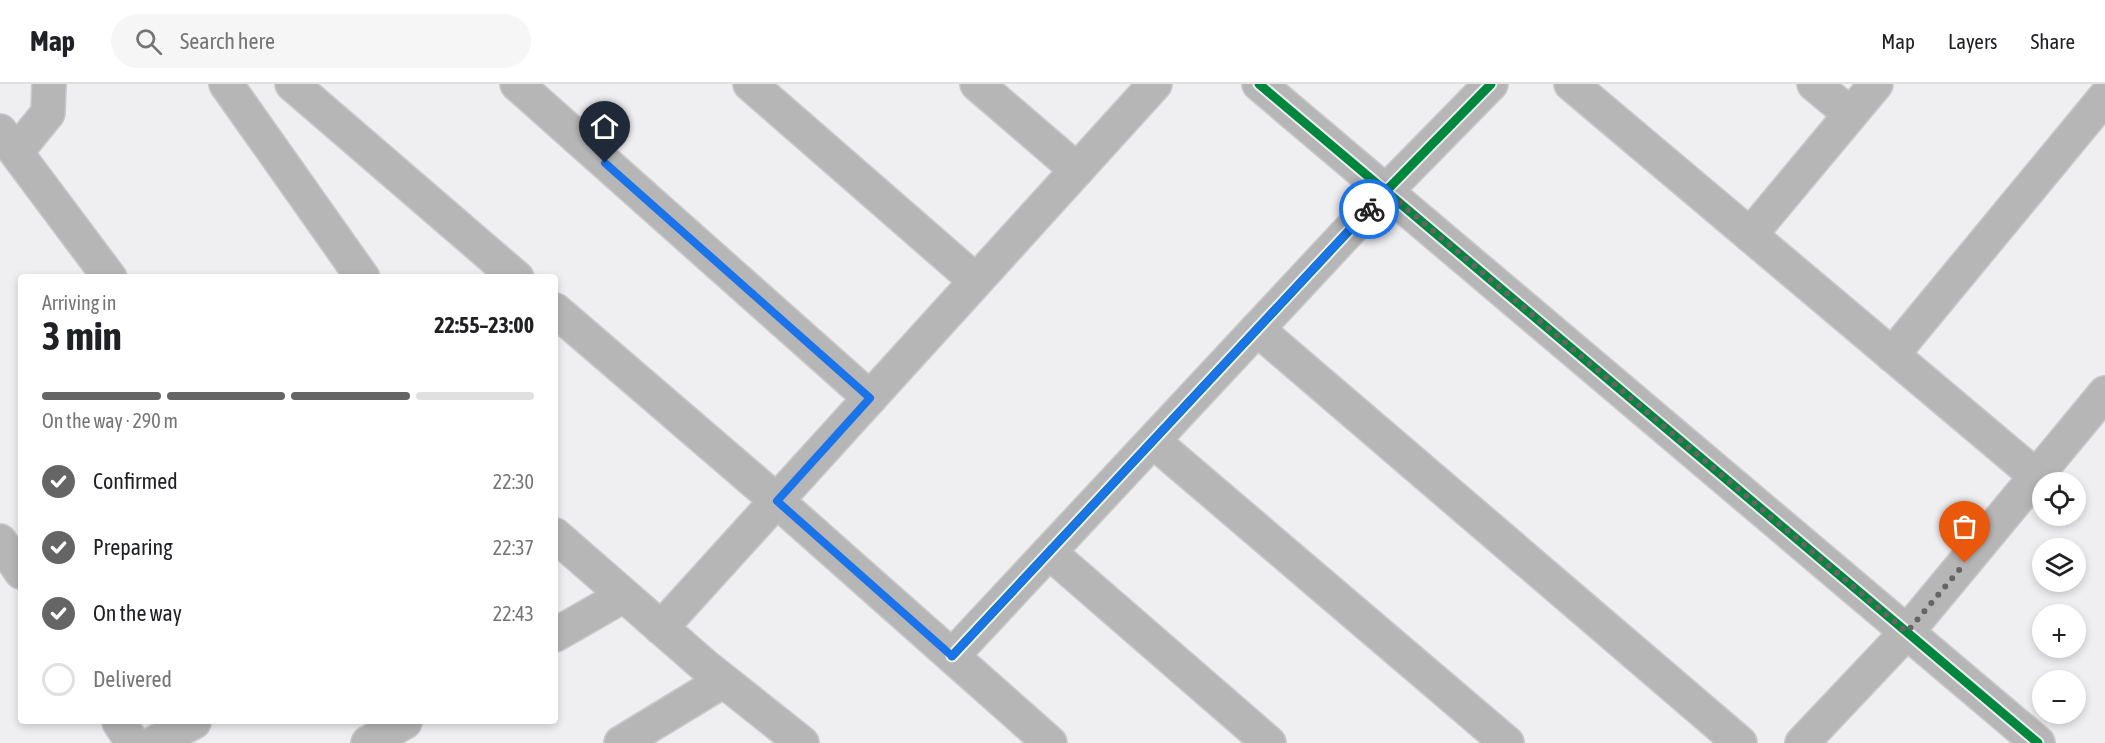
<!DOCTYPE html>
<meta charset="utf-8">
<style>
body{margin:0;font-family:"Asap Condensed",sans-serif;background:#f6f6f6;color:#202124;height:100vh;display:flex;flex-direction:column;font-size:22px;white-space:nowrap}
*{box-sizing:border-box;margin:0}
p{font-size:20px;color:#757577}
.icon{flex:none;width:33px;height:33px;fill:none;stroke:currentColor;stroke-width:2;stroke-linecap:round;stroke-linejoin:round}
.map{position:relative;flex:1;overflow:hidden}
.side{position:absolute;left:18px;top:190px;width:540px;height:450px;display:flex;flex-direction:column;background:#fff;border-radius:6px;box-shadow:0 3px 9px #0003}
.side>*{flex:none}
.controls{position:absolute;left:2032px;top:388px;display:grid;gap:12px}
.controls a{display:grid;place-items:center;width:54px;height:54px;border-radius:50%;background:#fff;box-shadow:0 3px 9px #0003;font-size:30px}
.pin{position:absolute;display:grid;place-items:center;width:51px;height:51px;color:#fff;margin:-62px -26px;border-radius:50% 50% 50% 0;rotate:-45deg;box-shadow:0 0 6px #0007}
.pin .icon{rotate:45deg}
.courier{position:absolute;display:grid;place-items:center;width:60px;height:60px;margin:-30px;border:4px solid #1a73e8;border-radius:50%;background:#fff;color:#222;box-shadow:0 2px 8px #0007}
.summary em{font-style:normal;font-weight:700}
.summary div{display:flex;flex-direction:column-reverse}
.summary{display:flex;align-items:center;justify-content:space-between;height:102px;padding:0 24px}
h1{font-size:39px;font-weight:700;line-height:45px}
.bar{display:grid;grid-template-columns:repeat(4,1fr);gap:9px 6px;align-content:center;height:72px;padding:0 24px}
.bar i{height:8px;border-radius:4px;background:#e0e0e0}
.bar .current{background:#656566}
.bar p{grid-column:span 4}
ol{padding:0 24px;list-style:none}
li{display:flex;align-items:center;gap:18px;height:66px}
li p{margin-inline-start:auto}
li .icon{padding:6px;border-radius:50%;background:#656566;color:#fff;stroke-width:4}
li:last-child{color:#757577}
li i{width:33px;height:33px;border:3px solid #e0e0e0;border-radius:50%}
header{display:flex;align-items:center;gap:36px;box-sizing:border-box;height:84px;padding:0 30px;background:#fff;border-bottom:2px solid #e0e0e0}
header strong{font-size:28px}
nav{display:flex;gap:33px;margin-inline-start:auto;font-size:21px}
.search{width:420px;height:54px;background:#f6f6f6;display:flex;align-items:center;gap:15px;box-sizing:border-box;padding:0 21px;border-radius:33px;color:#757577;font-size:22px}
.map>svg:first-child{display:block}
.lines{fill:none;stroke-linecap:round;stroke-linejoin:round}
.minor-casing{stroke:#c9c9ca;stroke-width:36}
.tertiary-casing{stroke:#c9c9ca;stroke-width:36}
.minor{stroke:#b7b6b6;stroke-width:33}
.tertiary{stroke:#b7b6b6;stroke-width:33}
.cycleway-casing{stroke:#eeeef3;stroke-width:13}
.cycleway{stroke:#00873e;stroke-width:9}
.done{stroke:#656566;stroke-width:6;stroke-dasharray:0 10.8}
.route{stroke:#1a73e8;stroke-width:8}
</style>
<header>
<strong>Map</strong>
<div class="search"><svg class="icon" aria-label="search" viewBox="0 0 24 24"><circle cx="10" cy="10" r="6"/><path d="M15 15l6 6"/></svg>Search here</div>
<nav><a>Map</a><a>Layers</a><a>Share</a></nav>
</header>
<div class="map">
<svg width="2105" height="659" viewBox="0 0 2105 659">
<rect width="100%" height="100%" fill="#efeff2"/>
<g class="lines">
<g class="minor-casing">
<g id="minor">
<path d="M226 0 363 194"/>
<path d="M292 0 517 194"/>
<path d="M517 0 870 314"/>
<path d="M750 0 976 197"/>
<path d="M977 0 1077 86"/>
<path d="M1571 0 2036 392"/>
<path d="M1814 0 1850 30"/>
<path d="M0 47 110 194"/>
<path d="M17 67 48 29 49 0"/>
<path d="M1750 151 1876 0"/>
<path d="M555 226 777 417 1050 659"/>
<path d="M1257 245 1740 659"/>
<path d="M1892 271 2105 13"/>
<path d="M1153 357 1507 659"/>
<path d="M555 451 705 582 802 659"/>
<path d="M1049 468 1269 659"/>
<path d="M661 544 1155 0"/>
<path d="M555 551 623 512"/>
<path d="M952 572 1386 107 1491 0"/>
<path d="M154 659 194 638"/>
<path d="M368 659 405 638"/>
<path d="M621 659 723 597"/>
<path d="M1802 659 1907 548 2105 309"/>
</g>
</g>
<g class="tertiary-casing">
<g id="tertiary">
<path d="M1259 0 2038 659"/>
<path d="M0 457 21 488"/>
<path d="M119 638 133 659"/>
</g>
</g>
<use href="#minor" class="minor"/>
<use href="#tertiary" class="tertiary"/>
<g class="cycleway-casing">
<g id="cycleway">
<path d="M1259 0 2038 659"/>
<path d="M952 572 1386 107 1491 0"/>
</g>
</g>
<use href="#cycleway" class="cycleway"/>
</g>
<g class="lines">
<path class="done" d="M1369 125 1386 107 1907 548 1965 479"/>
<path class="route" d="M605 79 870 314 777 417 952 572 1369 125"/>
</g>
</svg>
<div class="controls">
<a><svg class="icon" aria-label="locate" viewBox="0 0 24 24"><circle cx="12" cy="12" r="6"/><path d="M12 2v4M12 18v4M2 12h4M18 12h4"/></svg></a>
<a><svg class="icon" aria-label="layers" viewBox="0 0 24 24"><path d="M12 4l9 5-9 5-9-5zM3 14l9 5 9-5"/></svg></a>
<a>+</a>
<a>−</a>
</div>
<div class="pin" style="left:1965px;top:479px;background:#ea580c"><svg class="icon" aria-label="bag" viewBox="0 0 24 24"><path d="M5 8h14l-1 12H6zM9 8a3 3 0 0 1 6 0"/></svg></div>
<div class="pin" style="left:605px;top:79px;background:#1f2937"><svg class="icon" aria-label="home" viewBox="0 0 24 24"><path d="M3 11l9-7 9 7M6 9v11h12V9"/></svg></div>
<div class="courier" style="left:1369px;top:125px"><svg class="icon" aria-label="bike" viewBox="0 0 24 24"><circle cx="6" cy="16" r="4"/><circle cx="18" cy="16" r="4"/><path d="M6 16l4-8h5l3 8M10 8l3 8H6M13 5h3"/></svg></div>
<section class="side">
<div class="summary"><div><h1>3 min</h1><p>Arriving in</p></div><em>22:55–23:00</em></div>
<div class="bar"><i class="current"></i><i class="current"></i><i class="current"></i><i></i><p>On the way · 290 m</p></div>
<ol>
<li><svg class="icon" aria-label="check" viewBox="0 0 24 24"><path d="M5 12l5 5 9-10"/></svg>Confirmed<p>22:30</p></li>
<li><svg class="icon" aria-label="check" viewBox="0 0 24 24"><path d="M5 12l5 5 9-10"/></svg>Preparing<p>22:37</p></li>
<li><svg class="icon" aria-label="check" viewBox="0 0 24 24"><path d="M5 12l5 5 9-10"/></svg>On the way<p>22:43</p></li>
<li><i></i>Delivered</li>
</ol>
</section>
</div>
